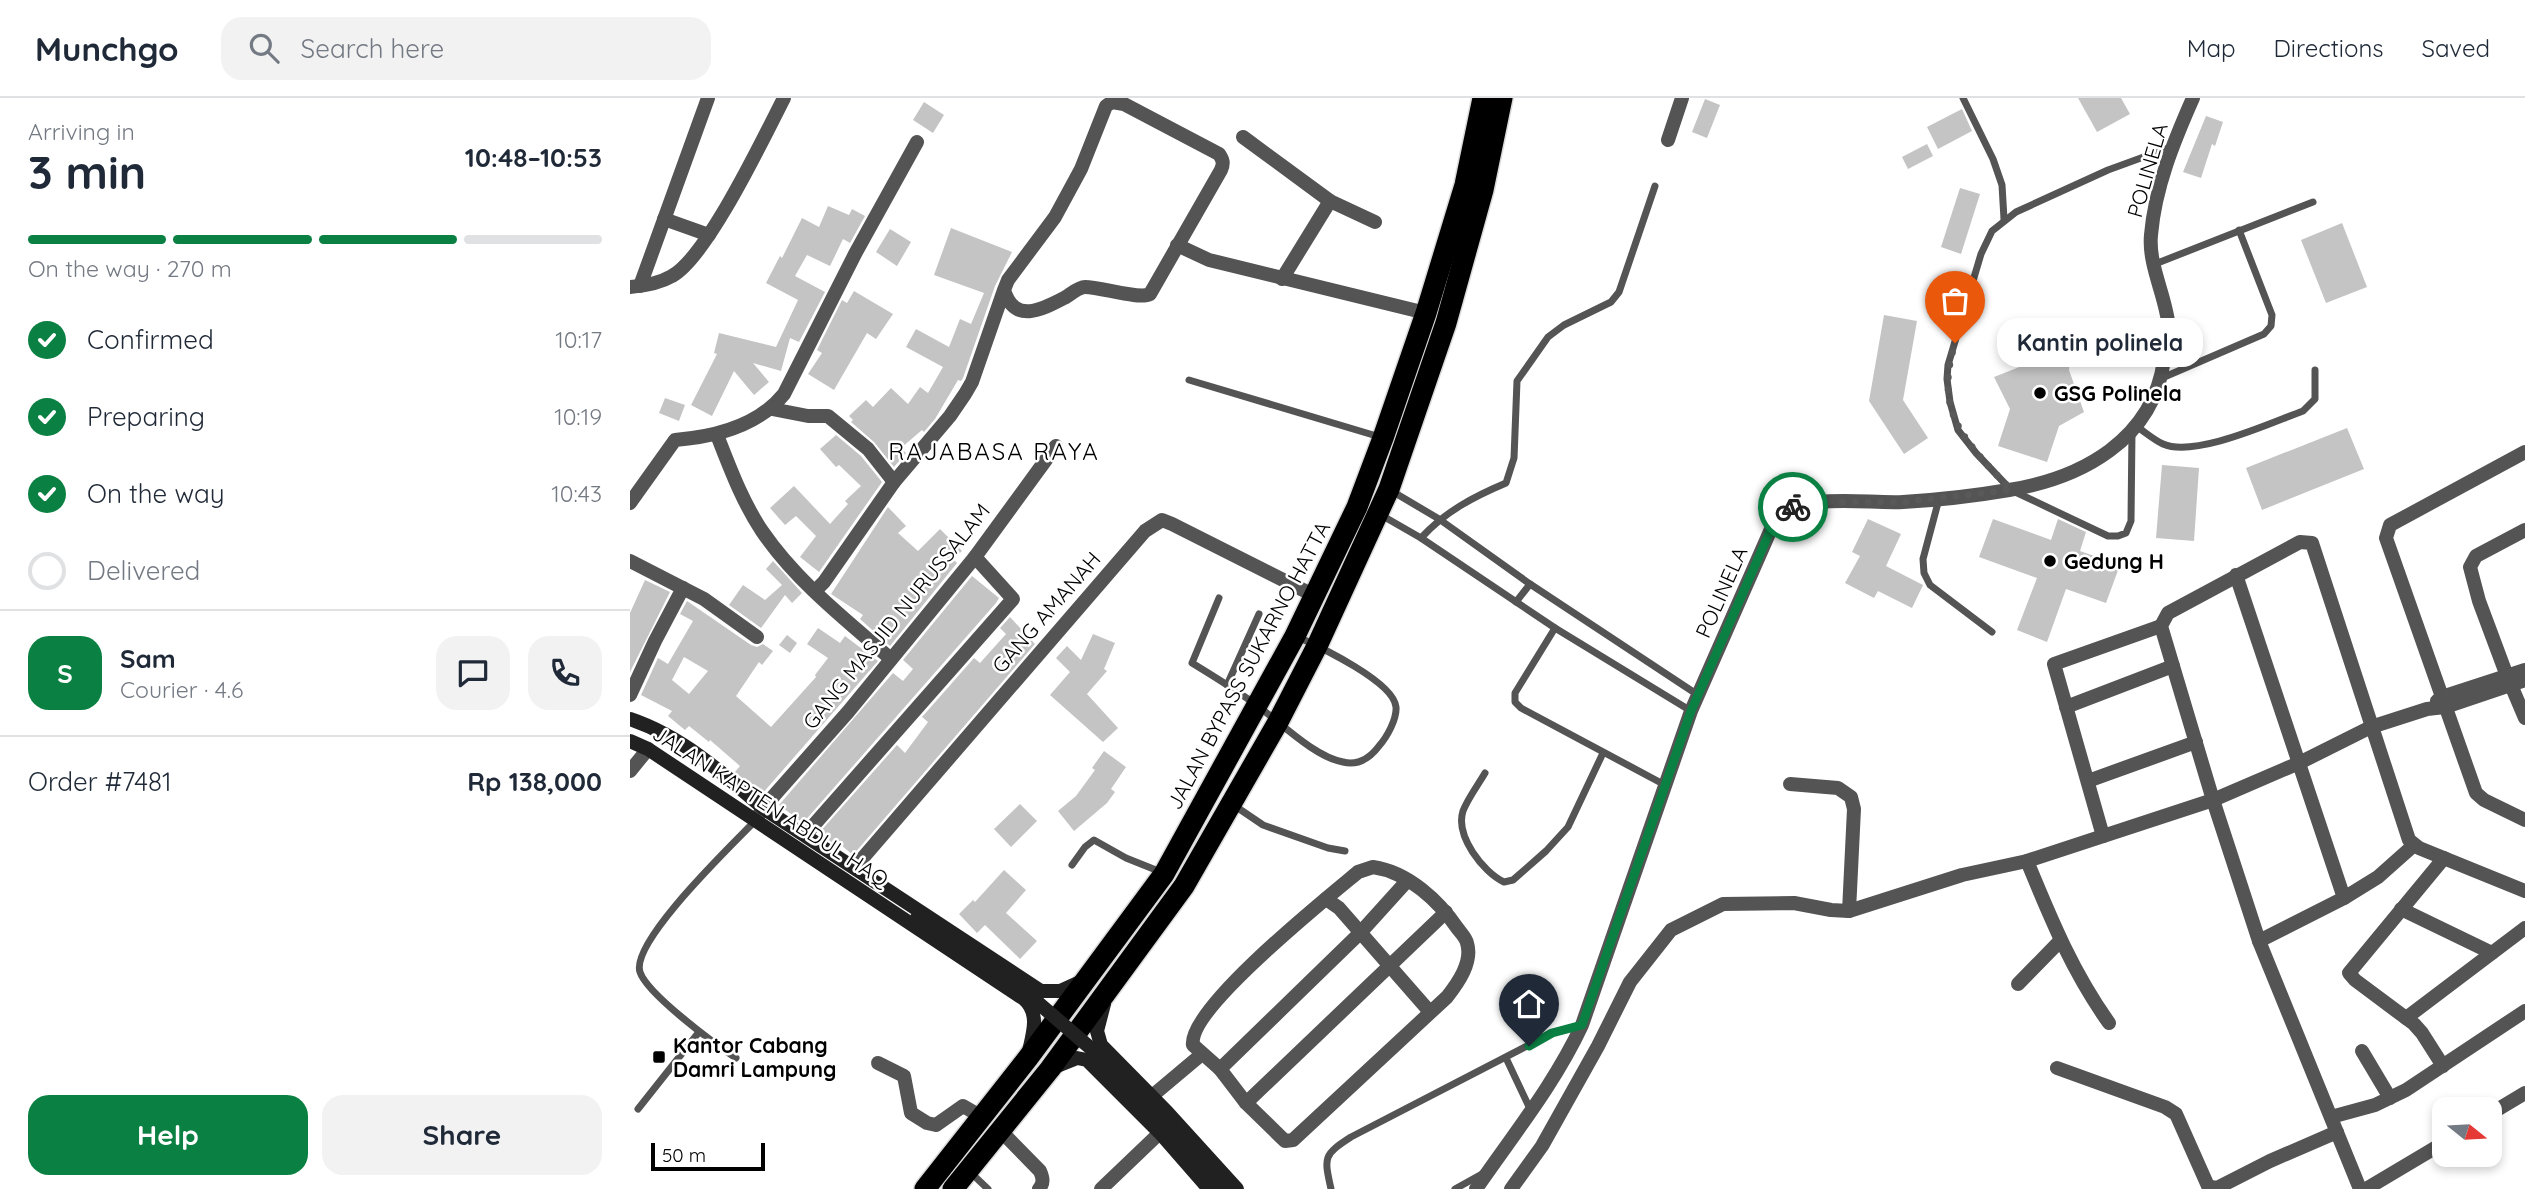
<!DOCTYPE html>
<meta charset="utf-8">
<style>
body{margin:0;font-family:Quicksand,sans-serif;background:#f2f2f3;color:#1f2937;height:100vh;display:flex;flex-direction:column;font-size:26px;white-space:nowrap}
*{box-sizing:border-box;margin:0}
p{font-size:23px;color:#747a83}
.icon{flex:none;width:38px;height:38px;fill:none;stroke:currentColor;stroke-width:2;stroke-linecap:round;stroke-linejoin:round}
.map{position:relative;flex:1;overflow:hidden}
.details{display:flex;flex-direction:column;background:#fff;width:630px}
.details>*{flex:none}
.needle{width:46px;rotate:108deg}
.controls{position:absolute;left:1802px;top:999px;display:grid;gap:14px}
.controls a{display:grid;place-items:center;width:70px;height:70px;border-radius:14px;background:#fff;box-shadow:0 4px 10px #0003;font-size:35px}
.scale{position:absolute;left:21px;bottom:18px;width:114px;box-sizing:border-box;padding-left:7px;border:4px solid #000;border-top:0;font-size:19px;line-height:24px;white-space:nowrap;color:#000;-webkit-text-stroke:5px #fff;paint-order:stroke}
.pin{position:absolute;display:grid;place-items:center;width:60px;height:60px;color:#fff;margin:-72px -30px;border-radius:50% 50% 50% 0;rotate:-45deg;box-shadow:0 0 7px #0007}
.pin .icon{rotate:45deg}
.courier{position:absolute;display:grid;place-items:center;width:70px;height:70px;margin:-35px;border:5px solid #0b8043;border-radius:50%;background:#fff;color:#222;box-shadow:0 2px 9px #0007}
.bubble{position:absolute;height:49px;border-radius:21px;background:#fff;box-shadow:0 4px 10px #0003;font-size:23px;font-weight:700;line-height:49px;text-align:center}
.overview em{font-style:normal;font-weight:700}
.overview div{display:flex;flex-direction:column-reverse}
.overview{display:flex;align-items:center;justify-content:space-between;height:119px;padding:0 28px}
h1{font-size:46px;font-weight:700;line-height:52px}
.bar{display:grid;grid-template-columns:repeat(4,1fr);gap:10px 7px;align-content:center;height:84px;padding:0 28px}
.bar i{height:9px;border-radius:5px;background:#e0e1e3}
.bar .selected{background:#0b8043}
.bar p{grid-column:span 4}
.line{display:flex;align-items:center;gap:18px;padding:0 28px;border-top:2px solid #e0e1e3}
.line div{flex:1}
.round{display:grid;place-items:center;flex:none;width:74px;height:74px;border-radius:21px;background:#f2f2f3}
ol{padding:0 28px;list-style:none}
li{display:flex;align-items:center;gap:21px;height:77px}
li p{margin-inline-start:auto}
li .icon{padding:7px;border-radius:50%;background:#0b8043;color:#fff;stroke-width:4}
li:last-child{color:#747a83}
li i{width:38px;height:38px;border:4px solid #e0e1e3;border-radius:50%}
.primary-button{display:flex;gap:14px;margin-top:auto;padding:14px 28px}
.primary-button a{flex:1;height:80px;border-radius:21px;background:#0b8043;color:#fff;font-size:28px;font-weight:700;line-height:80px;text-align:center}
.primary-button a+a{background:#f2f2f3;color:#1f2937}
header{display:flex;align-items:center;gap:42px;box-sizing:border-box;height:98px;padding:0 35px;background:#fff;border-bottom:2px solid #e0e1e3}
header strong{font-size:33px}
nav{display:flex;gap:38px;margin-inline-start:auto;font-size:24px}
.search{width:490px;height:63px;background:#f2f2f3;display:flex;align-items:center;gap:18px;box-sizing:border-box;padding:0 24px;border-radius:21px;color:#747a83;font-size:26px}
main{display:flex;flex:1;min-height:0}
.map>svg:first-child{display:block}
.building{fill:#c4c4c4;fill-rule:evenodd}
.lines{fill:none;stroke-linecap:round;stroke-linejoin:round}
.highway-casing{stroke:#dbdbdb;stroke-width:24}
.lane{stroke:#545454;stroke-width:7}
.street{stroke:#545454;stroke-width:14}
.secondary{stroke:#212121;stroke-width:14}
.highway{stroke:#000;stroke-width:21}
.secondary-bridge{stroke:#212121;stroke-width:14}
.done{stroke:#595959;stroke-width:7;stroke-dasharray:0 12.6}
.route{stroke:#0b8043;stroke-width:9}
.poi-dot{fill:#000;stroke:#fff;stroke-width:2.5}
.labels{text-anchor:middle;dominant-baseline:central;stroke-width:5;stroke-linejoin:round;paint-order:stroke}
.street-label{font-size:21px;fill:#000;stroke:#fff}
.poi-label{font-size:21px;font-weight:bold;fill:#000;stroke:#fff;text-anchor:start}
.quarter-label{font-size:24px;letter-spacing:2px;fill:#000;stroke:#fff}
</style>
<header>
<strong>Munchgo</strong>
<div class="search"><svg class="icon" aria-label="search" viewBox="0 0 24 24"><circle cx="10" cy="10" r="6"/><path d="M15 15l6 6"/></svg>Search here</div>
<nav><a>Map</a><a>Directions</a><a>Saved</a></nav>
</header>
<main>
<section class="details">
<div class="overview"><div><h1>3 min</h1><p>Arriving in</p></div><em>10:48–10:53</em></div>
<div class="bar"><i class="selected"></i><i class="selected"></i><i class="selected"></i><i></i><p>On the way · 270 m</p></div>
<ol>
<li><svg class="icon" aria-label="check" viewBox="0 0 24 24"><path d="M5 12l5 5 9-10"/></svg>Confirmed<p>10:17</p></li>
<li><svg class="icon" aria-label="check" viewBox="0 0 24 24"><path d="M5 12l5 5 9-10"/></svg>Preparing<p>10:19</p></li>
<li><svg class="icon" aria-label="check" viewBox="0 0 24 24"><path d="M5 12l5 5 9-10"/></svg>On the way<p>10:43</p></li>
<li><i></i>Delivered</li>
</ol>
<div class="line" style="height:126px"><b class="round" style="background:#0b8043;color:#fff">S</b><div><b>Sam</b><p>Courier · 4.6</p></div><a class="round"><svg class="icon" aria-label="chat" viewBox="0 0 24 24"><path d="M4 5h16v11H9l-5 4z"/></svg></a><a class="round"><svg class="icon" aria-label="phone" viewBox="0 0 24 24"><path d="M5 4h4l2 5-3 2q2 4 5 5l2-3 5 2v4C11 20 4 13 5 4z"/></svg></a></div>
<div class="line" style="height:91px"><div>Order #7481</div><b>Rp 138,000</b></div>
<div class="primary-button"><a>Help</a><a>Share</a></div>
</section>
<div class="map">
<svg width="1895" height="1091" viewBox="0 0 1895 1091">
<rect width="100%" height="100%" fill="#fff"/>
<g class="building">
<path d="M1448 0H1491L1500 16 1467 34Z"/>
<path d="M1075 1 1090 7 1077 40 1062 34Z"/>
<path d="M294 4 314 17 303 35 283 22Z"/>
<path d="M1332 11 1342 33 1308 51 1297 29Z"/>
<path d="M1576 18 1593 24 1585 48 1582 46 1571 80 1553 74Z"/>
<path d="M1297 46 1303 58 1278 71 1272 59Z"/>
<path d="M1330 90 1350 96 1331 156 1311 149Z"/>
<path d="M198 108 219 117 222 111 235 118 220 145 213 141 200 168 177 157 165 178 195 194 169 244 160 240 151 273 123 265 139 284 124 297 104 273 82 318 61 307 87 256 84 255 89 235 146 249 168 202 136 185 150 158 152 160 172 120 189 129Z"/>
<path d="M1712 125 1737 189 1696 205 1671 142Z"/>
<path d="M321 130 382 154 365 188 333 280 331 283 328 282 305 321 294 334 292 332 271 350 276 355 264 369 244 344 221 324 223 322 219 318 236 302 243 309 261 290 278 306 290 289 298 295 313 269 276 249 286 231 319 249 330 221 341 226 354 195 304 177Z"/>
<path d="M260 131 281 144 267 168 246 154Z"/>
<path d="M224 193 263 216 246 241 237 235 204 292 178 276 192 255 187 252 212 202 217 205Z"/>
<path d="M1254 217 1287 223 1273 302 1298 340 1274 356 1239 303Z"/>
<path d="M1416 244 1441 253 1439 272 1454 314 1429 328 1417 364 1368 348 1380 311 1364 279 1410 261Z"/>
<path d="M35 300 55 307 49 323 29 315Z"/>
<path d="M1717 330 1734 371 1632 412 1616 370Z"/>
<path d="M206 337 231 358 252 384 189 474 170 459 186 438 166 418 155 427 140 410 164 388 200 426 218 406 215 403 231 388 209 367 206 369 190 351Z"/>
<path d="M1532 367 1569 370 1564 443 1526 440Z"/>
<path d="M258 409 276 428 268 435 288 453 310 431 332 453 323 461 327 465 260 548 230 521 233 517 201 496Z"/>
<path d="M1238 421 1271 436 1256 468 1293 487 1282 510 1248 493 1244 500 1215 485 1230 458 1222 454Z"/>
<path d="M1363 421 1421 442 1428 421 1456 434 1450 453 1490 467 1476 505 1436 491 1417 544 1387 532 1407 480 1349 459Z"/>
<path d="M143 463 172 495 162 505 155 497 131 530 99 507 113 487 135 502 152 487 136 471Z"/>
<path d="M342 478 369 500 366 505 173 725 149 707 263 575 273 583 283 571 273 562Z"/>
<path d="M15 482 40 494 0 574V515Z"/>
<path d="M57 503 121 547 127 549 133 546 143 553 132 567 129 564 106 598 141 629 186 579 185 577 198 560 177 546 188 530 210 545 215 538 248 563 132 696 105 674 110 668 80 642 79 644 59 628 55 632 38 618 42 613 11 597 28 560 38 566 63 523 50 516ZM54 559 78 573 59 596 42 582Z"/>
<path d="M380 519 405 546 223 757 205 742 203 745 189 735 267 647 275 655 298 624 292 619 344 560 350 565 376 536 370 530Z"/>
<path d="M463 536 485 545 474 571 477 573 457 596 488 630 473 644 420 597 440 574 426 560 437 548 451 562Z"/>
<path d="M157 537 167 545 160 555 149 547Z"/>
<path d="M474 653 496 669 481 691 485 694 477 705 444 733 428 713 446 698 465 672 462 670Z"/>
<path d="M390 706 407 723 381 749 364 731Z"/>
<path d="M374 772 396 792 376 815 407 843 390 861 355 827 347 835 329 816 343 802 345 804Z"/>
</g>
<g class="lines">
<g class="highway-casing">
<g id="highway">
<path d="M295 1091 398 960 534 776 665 538 727 409 753 340 796 215 835 87 853 0"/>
<path d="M323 1091 420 971 554 788 648 624 687 548 759 391 816 225 853 92 872 0"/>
</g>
</g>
<g class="lane">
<path d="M1333 0 1363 61 1372 87 1374 121"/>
<path d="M1525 166 1683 104"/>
<path d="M1532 280 1634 236 1641 228 1642 217 1609 132"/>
<path d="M559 282 750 339"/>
<path d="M1506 328C1515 334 1524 342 1533 346 1565 360 1640 325 1673 313L1685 301V272"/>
<path d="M1502 333 1501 423 1496 435 1488 438H1478L1381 392 1346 355 1328 332 1320 304 1317 281 1318 267 1351 156 1362 133 1386 114 1478 72 1541 49"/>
<path d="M760 392 809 421 900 486 1068 597"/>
<path d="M1309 401 1293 461 1294 475 1300 487 1362 534"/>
<path d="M751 417 791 440 925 530 1061 613"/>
<path d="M791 440C816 413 843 399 876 385L884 360 887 283 918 239 934 227 981 204 989 194 1025 88"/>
<path d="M589 500 562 565C585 579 608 593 629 609 652 626 685 659 713 664 729 668 740 660 749 648 757 639 767 621 766 609 764 584 690 549 668 539"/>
<path d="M886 504 900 486"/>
<path d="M925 530 885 595V604L891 610 1035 687"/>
<path d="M597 587 629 516"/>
<path d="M855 675C848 687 838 700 833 713 825 738 853 774 874 784L883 782 916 753 938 729 973 655"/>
<path d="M602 706 633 727 698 750 715 753"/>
<path d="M442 767 455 749 464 742 496 760 531 774"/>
<path d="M106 960C85 946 17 896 10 874 0 844 103 746 125 723"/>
<path d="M876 960 901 1013"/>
<path d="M8 1011 69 934"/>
<path d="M339 1073 358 1091"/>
<path d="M701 1091C694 1059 693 1057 721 1039L922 935 952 927"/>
<path d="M825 1091 852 1076"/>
</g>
<g class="street">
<path d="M613 39 700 103 745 124"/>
<path d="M1038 42 1052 0"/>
<path d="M34 121 79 137"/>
<path d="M547 147 579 162 796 215"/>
<path d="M652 181 700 103"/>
<path d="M10 188 78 0"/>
<path d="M0 189C13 188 30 185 42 178 77 159 134 39 154 0"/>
<path d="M142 311 178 318H198L238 351 264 384"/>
<path d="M87 337C100 370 112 403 132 433 166 483 216 522 261 561"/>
<path d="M1895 354 1760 427 1756 440 1846 695 1854 702 1895 722"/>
<path d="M0 405 45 342C84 339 128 328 154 296L225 156 287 44"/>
<path d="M0 463 74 501 127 539"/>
<path d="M1606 477 1714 800 1629 843"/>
<path d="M185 493 194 484 264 384 320 318 335 296 342 284 374 192 378 182 425 119 451 71 476 8 482 4 494 6 589 56C593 62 594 65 591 72L520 196C509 202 471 189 455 189 449 189 442 195 436 199 413 211 385 227 374 192"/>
<path d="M1877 578 1849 503 1840 469 1846 458 1895 432"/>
<path d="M1881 587 1895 620"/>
<path d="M0 597 25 543 53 490"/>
<path d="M1807 603 1812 599 1895 572"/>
<path d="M1436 609 1543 568"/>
<path d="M0 673 18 651"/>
<path d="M1458 683 1566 644"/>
<path d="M1160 686 1208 690 1221 699 1224 711 1219 813"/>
<path d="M127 720 133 710 218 614 345 459 426 348"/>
<path d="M175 737 383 501 345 459"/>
<path d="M1473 738 1424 566 1531 528"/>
<path d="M1397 763C1421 821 1442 873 1479 925"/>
<path d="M225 769 515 433 532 422 542 426 685 498"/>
<path d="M743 769C778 774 809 803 828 831 831 835 836 840 837 845 843 864 828 885 817 899L663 1042 655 1043 616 1005 590 971 563 947C557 912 698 799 728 774Z"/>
<path d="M1714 800 1748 779 1784 747"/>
<path d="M696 801 709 810 800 914"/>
<path d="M1771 811 1862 855"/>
<path d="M1388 886 1430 843"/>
<path d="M1776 920 1895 830"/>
<path d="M1732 953 1760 1000"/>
<path d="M248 965 274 978 281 1015 297 1025 306 1027 333 1008 352 1019"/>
<path d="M1813 968 1792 935 1784 926 1725 882 1719 875 1814 760"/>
<path d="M1427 970 1535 1009 1546 1016 1578 1088 1587 1090 1640 1063 1707 1034"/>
<path d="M590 971 730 835 777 783"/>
<path d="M522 998 572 956"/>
<path d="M616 1005 816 814"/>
<path d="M1860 1016 1895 995"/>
<path d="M1701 1019 1745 1007 1776 992 1895 913"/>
<path d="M370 1032 410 1073C413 1080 414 1085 409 1091"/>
<path d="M471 1091 538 1027"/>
<path d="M846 1091C883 1037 924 987 952 927L1061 613 1145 422C1175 393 1234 406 1273 404 1308 402 1344 398 1379 392 1452 380 1523 342 1534 262 1536 252 1539 241 1539 231 1537 200 1518 168 1521 137 1525 89 1544 43 1563 0"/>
<path d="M881 1091 912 1048 968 948 1000 884 1041 832 1093 806 1164 805 1201 812 1219 813 1332 777 1397 763 1583 702 1669 665 1741 629 1797 611 1815 609 1895 582"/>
<path d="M1730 1091 1629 843 1583 702 1531 528 1538 515 1670 444 1682 445 1779 742 1789 750 1895 793"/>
<path d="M1736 1091 1815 1044"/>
</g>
<g class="secondary">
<path d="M0 621C51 638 93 675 133 710L411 893H430L452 883"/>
<path d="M0 643 18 651 394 901C410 915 403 935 399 953"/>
<path d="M474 906 467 933 471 947 537 1014 607 1091"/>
<path d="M422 970 447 960 457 962 530 1035 579 1091"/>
</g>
<use href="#highway" class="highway"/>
<path class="secondary-bridge" d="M287 820 391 890 487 973 594 1091"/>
</g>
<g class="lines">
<path class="done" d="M1163 409 1186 404H1273L1381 392C1336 344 1303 316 1325 245"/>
<path class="route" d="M899 948 922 935 952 927 1061 613 1145 422 1163 409"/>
</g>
<g class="poi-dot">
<circle cx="1410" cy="295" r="7"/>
<circle cx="1420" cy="463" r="7"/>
<rect x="22" y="952" width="14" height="14" rx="3.5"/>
</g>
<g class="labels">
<g class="street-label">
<text transform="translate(1517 72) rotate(-74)">POLINELA</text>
<text transform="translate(1091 494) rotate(-66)">POLINELA</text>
<text transform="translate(416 514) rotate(-49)">GANG AMANAH</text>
<text transform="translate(266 518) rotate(-51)">GANG MASJID NURUSSALAM</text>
<text transform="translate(618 567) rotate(-62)">JALAN BYPASS SUKARNO HATTA</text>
<text transform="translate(141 708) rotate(33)">JALAN KAPTEN ABDUL HAQ</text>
</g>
<g class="poi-label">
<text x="1424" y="295">GSG Polinela</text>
<text x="1434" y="463">Gedung H</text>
<text x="43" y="947">Kantor Cabang<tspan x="43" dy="24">Damri Lampung</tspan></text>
</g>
<g class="quarter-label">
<text x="364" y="353">RAJABASA RAYA</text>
</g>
</g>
</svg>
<div class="controls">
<a><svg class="needle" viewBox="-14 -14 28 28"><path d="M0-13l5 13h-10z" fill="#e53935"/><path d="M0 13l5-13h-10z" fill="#747a83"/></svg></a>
</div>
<div class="scale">50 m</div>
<div class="pin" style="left:1325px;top:245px;background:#ea580c"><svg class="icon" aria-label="bag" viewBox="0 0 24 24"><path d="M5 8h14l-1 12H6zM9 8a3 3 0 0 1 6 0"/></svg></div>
<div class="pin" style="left:899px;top:948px;background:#1f2937"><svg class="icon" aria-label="home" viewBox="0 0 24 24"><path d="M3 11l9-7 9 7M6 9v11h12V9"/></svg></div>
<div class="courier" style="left:1163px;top:409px"><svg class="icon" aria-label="bike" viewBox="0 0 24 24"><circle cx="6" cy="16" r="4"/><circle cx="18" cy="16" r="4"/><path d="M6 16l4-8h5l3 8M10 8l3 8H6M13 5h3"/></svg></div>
<div class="bubble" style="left:1367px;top:220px;width:206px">Kantin polinela</div>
</div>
</main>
